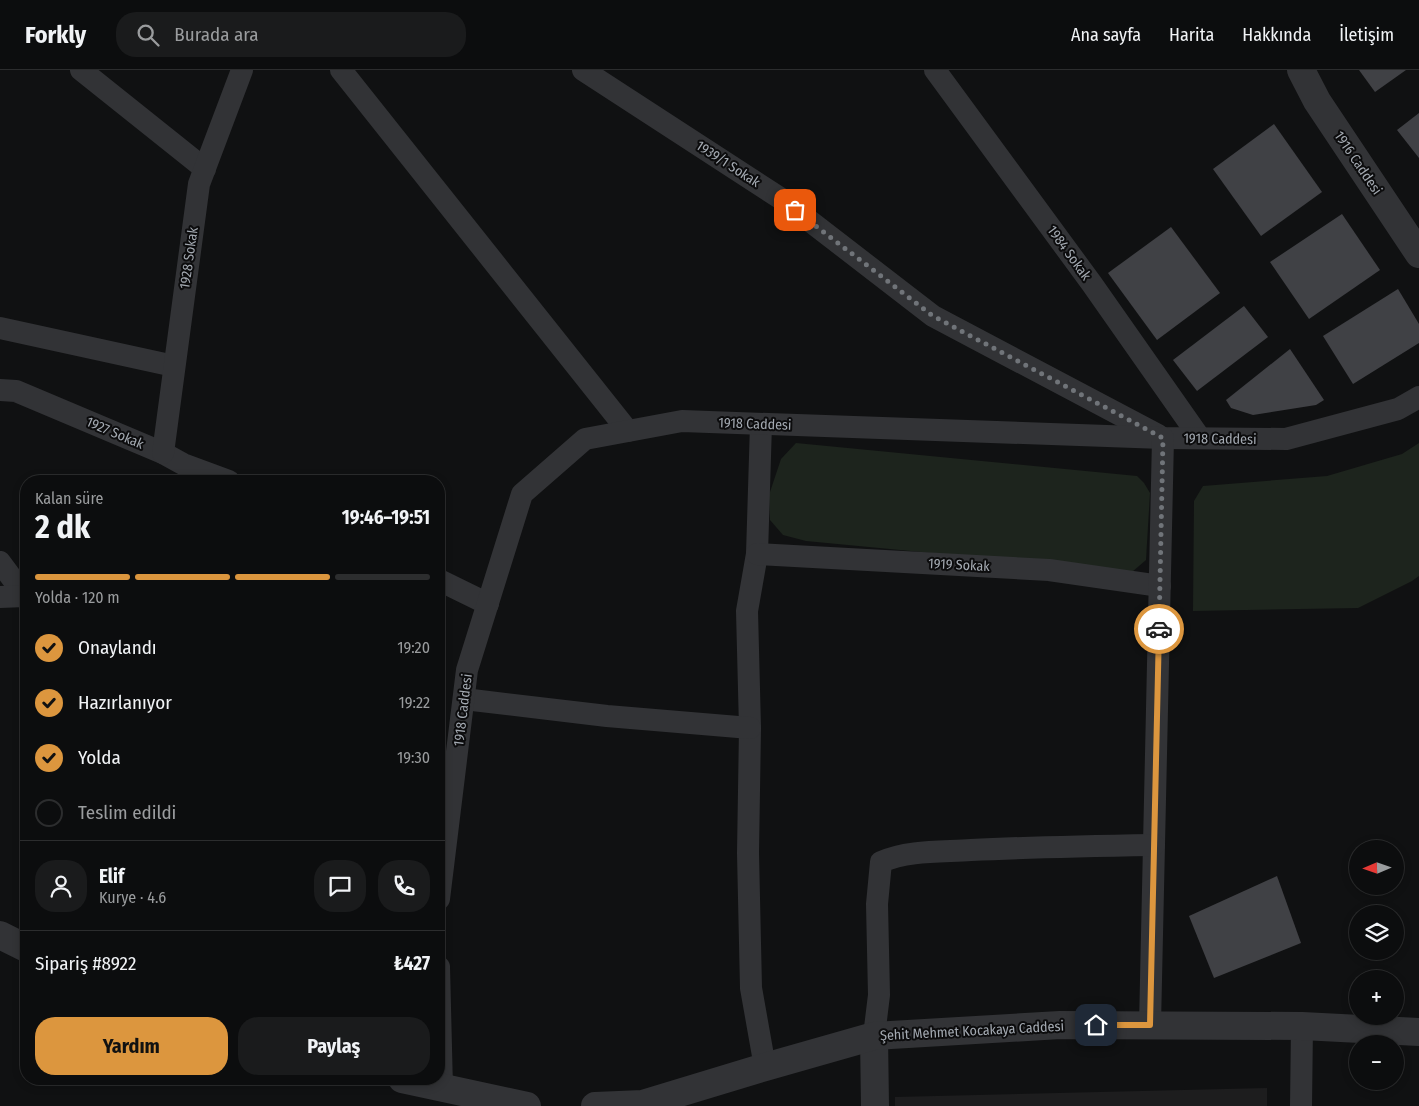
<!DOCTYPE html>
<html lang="tr">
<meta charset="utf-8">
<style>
body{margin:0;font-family:"Fira Sans Condensed",sans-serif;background:#1a1b1c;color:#f1f3f6;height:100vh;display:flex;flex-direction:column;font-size:19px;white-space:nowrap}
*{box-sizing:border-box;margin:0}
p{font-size:16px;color:#9a9c9e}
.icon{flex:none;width:28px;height:28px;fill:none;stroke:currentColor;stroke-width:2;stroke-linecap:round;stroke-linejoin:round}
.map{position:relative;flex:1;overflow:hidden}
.sheet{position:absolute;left:20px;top:405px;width:425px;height:610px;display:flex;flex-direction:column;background:#0c0d0e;border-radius:20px;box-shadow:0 2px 8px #0003,0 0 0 1px #2c2d2e}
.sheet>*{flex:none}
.needle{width:32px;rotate:268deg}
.tools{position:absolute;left:1349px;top:770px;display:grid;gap:10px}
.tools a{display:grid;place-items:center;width:55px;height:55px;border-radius:50%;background:#0c0d0e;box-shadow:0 2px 8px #0003,0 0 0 1px #2c2d2e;font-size:25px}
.pin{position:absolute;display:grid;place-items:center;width:42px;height:42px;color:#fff;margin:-21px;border-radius:10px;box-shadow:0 2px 8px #0006}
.courier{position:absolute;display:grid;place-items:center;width:50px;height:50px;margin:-25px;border:4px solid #dc963e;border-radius:50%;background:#fff;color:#222;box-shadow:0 1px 6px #0007}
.headline em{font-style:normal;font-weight:700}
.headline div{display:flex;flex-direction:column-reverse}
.headline{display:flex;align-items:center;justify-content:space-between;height:85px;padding:0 15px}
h1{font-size:32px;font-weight:700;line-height:38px}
.bar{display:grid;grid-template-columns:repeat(4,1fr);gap:8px 5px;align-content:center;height:60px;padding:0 15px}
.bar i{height:6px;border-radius:4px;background:#2c2d2e}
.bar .current{background:#dc963e}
.bar p{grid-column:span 4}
.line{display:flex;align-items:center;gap:12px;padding:0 15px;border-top:1px solid #2c2d2e}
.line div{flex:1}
.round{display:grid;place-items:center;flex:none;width:52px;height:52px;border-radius:20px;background:#1a1b1c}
ol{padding:0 15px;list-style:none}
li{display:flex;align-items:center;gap:15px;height:55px}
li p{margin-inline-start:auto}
li .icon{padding:5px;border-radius:50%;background:#dc963e;color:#111;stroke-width:4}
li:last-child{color:#9a9c9e}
li i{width:28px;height:28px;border:2px solid #2c2d2e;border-radius:50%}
.primary-button{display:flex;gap:10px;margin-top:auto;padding:10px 15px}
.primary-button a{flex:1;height:58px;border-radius:20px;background:#dc963e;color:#111;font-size:20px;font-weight:700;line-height:58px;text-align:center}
.primary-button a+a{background:#1a1b1c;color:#f1f3f6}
header{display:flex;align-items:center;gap:30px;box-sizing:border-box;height:70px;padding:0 25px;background:#0c0d0e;border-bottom:1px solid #2c2d2e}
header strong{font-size:24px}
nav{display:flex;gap:28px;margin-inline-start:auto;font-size:18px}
.search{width:350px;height:45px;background:#1a1b1c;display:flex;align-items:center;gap:12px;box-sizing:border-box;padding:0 18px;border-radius:20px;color:#9a9c9e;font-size:19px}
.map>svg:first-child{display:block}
.built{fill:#1d1d1e}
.green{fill:#1d241d}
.building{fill:#404145}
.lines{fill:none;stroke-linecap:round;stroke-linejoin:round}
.minor{stroke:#323336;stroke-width:22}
.tertiary{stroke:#323336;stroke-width:28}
.done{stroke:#707479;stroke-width:5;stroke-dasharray:0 9}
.route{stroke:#dc963e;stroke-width:6}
.labels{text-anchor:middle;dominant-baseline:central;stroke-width:4;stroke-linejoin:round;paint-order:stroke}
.street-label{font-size:14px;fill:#a3a9b1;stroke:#0c0c0d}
</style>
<header>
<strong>Forkly</strong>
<div class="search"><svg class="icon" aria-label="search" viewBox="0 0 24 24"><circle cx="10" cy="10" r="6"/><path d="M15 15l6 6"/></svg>Burada ara</div>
<nav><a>Ana sayfa</a><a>Harita</a><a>Hakkında</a><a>İletişim</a></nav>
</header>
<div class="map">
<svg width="1419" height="1036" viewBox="0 0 1419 1036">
<rect width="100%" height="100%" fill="#101112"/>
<path class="built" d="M1267 1018V1036H895V1027Z"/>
<g class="green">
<path d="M796 373 1137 406 1144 413 1150 423 1146 490 1132 502 806 471 783 465 770 450 769 425 781 389Z"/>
<path d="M1419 373V506L1412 511 1358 538 1193 541 1194 431 1203 416 1327 406 1402 384Z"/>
</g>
<g class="building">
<path d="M1359 0H1406L1375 22Z"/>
<path d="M1419 43V88L1397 60Z"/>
<path d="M1274 54 1322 122 1261 166 1213 99Z"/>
<path d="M1342 144 1380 200 1309 249 1270 192Z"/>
<path d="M1171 157 1220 223 1157 270 1108 203Z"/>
<path d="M1398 219 1419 254V273L1353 314 1323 266Z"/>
<path d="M1244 236 1268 267 1197 321 1173 290Z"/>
<path d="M1290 279 1324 330 1316 335 1253 345 1231 338 1226 330Z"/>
<path d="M1277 806 1301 873 1214 908 1189 846Z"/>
</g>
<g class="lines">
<g class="minor">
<path d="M81 0 205 99"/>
<path d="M341 0 628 361"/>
<path d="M583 0 780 128 933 246 1158 365"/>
<path d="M935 0 1092 214 1200 368"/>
<path d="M0 258 174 296"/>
<path d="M0 320 16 321 163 383 183 394 229 411"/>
<path d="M761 354 757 484 747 541 750 658 748 783 751 918 765 997"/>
<path d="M163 383 199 114 242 0"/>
<path d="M757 484 1049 500 1160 516"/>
<path d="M0 492 26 527"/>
<path d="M439 510 488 534"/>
<path d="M0 527 25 526"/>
<path d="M464 629 607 646 750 658"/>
<path d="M439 829 467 600 522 424 585 369 682 351 1163 368 1286 369 1398 339 1419 327"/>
<path d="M439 897 442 1018"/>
<path d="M1150 955 1163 368"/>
<path d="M874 966 879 925 877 834 881 792C908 780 941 782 971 780 1032 777 1093 776 1154 775"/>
<path d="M1301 1036 1302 956"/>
</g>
<g class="tertiary">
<path d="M1301 0 1317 31 1419 184"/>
<path d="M0 865 26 878"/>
<path d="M874 966 875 1036"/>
<path d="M402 1009 527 1036"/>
<path d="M595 1036 643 1034 765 997 874 966 1060 955 1302 956 1419 962"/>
</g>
</g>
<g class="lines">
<path class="done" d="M795 140 933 246 1163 368 1159 559"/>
<path class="route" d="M1096 955H1150L1159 559"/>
</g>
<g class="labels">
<g class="street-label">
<text transform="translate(1358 93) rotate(56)">1916 Caddesi</text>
<text transform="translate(728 94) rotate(33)">1939/1 Sokak</text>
<text transform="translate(1069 183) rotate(54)">1984 Sokak</text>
<text transform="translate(189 188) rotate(-82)">1928 Sokak</text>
<text transform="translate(755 354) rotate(2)">1918 Caddesi</text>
<text transform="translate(115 363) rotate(23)">1927 Sokak</text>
<text transform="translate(1220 369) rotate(1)">1918 Caddesi</text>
<text transform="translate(959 495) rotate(3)">1919 Sokak</text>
<text transform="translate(463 640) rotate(-83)">1918 Caddesi</text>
<text transform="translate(972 961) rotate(-3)">Şehit Mehmet Kocakaya Caddesi</text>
</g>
</g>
</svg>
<div class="tools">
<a><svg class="needle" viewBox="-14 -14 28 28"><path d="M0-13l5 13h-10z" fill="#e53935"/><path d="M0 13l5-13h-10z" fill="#9a9c9e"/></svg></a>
<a><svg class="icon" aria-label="layers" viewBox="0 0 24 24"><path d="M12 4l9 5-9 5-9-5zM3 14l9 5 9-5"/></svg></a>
<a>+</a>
<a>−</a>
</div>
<div class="pin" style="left:795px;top:140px;background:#ea580c"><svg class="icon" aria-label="bag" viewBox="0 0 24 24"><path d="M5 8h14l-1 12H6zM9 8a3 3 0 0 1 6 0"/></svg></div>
<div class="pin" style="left:1096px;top:955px;background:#1f2937"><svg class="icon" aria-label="home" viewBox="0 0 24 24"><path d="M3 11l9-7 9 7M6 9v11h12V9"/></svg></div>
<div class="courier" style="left:1159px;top:559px"><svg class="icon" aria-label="car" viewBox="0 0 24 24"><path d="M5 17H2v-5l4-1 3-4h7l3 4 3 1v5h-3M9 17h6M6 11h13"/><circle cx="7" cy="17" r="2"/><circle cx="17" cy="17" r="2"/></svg></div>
<section class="sheet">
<div class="headline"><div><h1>2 dk</h1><p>Kalan süre</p></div><em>19:46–19:51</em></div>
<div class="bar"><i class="current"></i><i class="current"></i><i class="current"></i><i></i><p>Yolda · 120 m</p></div>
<ol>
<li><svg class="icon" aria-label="check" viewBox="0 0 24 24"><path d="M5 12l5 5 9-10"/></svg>Onaylandı<p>19:20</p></li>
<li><svg class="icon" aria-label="check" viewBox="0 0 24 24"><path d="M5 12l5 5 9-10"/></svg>Hazırlanıyor<p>19:22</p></li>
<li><svg class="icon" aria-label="check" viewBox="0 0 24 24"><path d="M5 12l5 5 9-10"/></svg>Yolda<p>19:30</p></li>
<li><i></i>Teslim edildi</li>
</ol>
<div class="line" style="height:90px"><a class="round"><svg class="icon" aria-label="person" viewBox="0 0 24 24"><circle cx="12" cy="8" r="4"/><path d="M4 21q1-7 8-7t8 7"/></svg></a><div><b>Elif</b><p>Kurye · 4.6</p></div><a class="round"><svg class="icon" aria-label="chat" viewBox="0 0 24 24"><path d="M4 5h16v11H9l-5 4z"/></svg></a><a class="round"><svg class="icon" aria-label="phone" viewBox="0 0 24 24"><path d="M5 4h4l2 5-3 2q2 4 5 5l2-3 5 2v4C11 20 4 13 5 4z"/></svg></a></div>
<div class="line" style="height:65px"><div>Sipariş #8922</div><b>₺427</b></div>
<div class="primary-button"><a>Yardım</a><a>Paylaş</a></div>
</section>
</div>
